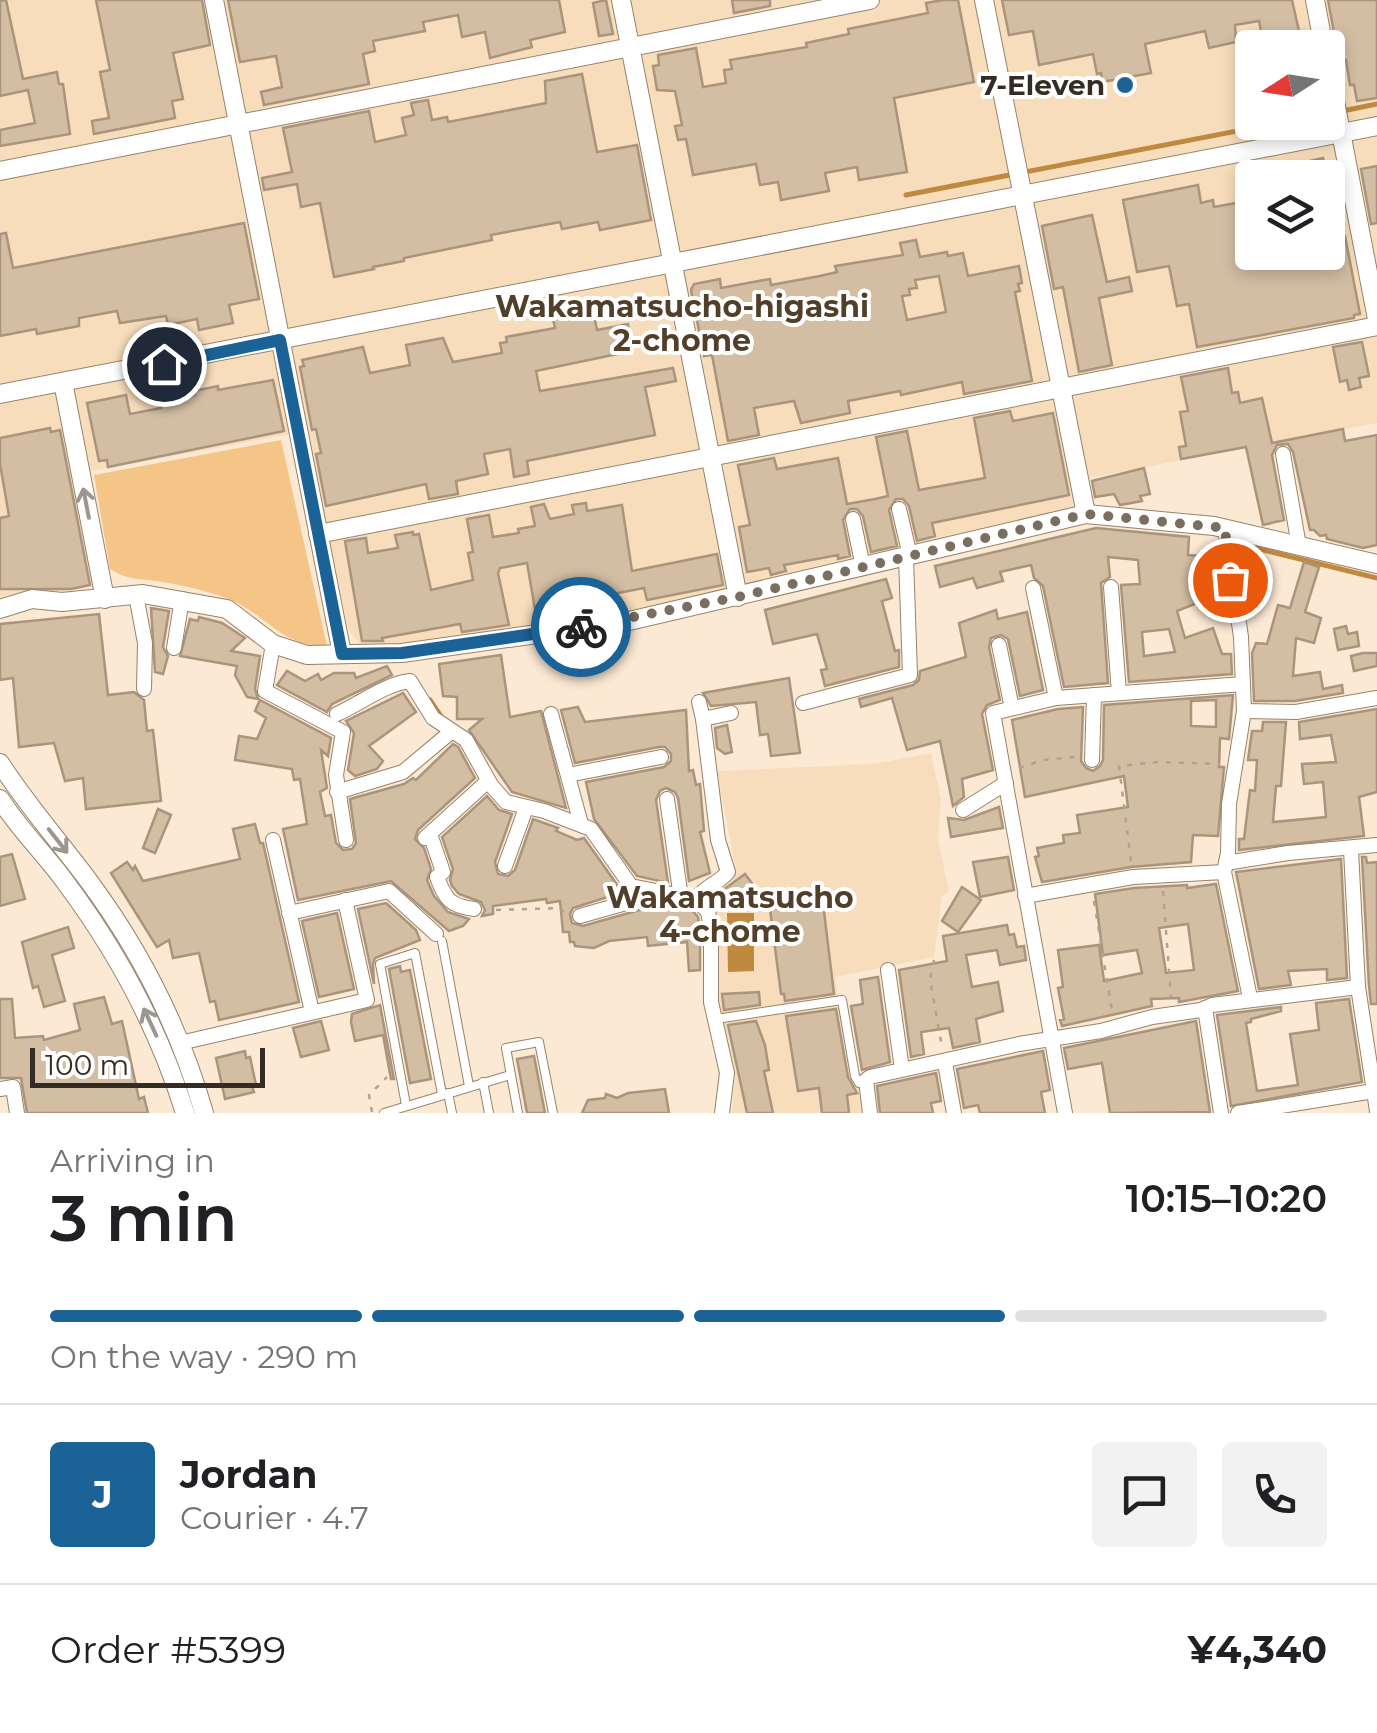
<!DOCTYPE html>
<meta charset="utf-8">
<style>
body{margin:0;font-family:Montserrat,sans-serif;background:#f2f2f2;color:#202124;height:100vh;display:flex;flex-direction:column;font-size:38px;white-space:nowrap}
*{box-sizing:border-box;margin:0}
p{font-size:32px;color:#757577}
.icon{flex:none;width:55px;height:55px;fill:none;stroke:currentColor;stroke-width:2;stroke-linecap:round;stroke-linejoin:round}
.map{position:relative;height:1113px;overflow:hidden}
.side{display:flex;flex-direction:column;background:#fff;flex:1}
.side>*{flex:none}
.needle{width:65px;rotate:258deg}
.tools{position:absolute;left:1235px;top:30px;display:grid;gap:20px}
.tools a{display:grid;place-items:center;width:110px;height:110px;border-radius:10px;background:#fff;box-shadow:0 5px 15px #0003;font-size:50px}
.scale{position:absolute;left:30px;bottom:25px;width:235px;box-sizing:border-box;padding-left:10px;border:5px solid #342c22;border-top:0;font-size:28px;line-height:35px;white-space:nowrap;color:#342c22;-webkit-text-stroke:8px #fff;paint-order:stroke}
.pin{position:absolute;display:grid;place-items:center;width:85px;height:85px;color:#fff;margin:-42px;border:5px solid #fff;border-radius:50%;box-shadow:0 2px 10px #0007}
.courier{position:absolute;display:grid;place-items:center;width:100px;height:100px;margin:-50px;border:8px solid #1b6296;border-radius:50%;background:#fff;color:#222;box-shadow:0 2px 12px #0007}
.headline em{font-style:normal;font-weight:600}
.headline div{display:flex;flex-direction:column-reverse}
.headline{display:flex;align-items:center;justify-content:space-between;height:170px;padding:0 50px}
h1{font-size:65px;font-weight:600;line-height:75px}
.bar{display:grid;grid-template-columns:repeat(4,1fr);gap:15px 10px;align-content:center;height:120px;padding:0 50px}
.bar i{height:12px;border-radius:8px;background:#e0e0e0}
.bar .current{background:#1b6296}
.bar p{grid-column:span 4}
.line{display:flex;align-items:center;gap:25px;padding:0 50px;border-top:2px solid #e0e0e0}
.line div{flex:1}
.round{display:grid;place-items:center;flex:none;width:105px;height:105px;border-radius:10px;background:#f2f2f2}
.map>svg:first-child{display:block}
.built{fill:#f8ddbc;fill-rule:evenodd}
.green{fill:#f5c487}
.water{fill:#c08940}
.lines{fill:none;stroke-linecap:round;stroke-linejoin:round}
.stream{stroke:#c08940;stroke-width:5}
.building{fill:#d3bea4;stroke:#aa957c;stroke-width:2.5;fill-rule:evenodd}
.service-casing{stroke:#97836a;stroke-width:10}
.minor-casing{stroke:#97836a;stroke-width:16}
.tertiary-casing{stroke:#97836a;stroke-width:20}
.path{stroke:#b1a291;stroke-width:2.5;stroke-dasharray:5 8;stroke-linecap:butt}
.service{stroke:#fff;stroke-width:8}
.minor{stroke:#fff;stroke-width:14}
.tertiary{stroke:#fff;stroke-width:18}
.oneway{stroke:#9a9690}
.done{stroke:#7a6e60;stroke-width:10;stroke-dasharray:0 18}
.route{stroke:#1b6296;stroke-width:12}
.poi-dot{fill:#1b6296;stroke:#fff;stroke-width:4}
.labels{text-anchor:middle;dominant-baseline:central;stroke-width:8;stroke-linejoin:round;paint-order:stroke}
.poi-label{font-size:28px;font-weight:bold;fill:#342c22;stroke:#fff;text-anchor:end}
.neighbourhood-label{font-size:30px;font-weight:bold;fill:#513f29;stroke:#fff}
</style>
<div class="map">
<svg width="1377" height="1113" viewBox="0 0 1377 1113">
<rect width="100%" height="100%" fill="#fbe9d4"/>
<g class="built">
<path d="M0 0H1377V423L1088 478 1093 509 624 617 364 650 348 629 307 431 81 473 100 585 0 601ZM1252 48H1328V122H1252ZM1252 178H1328V252H1252Z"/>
<path d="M931 753 941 800 938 839 949 891 942 896 934 957 835 977 851 1079 859 1091 862 1113H732L735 1075 718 1004V924L708 897 726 883 736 869 717 771 874 764Z"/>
</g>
<path class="green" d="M281 440 327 646C278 647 264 610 223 597 204 590 182 585 162 582 142 578 128 581 110 569L94 475Z"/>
<path class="water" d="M727 913H754V971L728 972Z"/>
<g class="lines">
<g class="stream">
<path d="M1328 114 1377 104"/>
<path d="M906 195 1284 122"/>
<path d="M1231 542 1377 578"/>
<path d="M430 700 442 718"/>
<path d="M593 825 600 828 611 847"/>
</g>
</g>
<g class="building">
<path d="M6 0 23 79 57 72 59 84H63L70 134 0 146V130L35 123 28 90 0 96V1Z"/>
<path d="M96 0H202L210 45 173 53 183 99 172 101 175 118 94 134 92 121 109 118 100 72 110 70Z"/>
<path d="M228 0H559L565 32 530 40 532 47 490 58 485 32 462 37 458 15 423 22 425 31 373 41 375 51 363 54 369 84 264 105 261 92 282 87 276 56 240 62Z"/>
<path d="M606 0 613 34 599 36 593 3Z"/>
<path d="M732 0H770V6L734 13Z"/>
<path d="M943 0H958L974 82 894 98 907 172 859 180 857 167 825 173 829 191 781 200 778 182 760 185 756 164 693 175 686 139 678 140 675 126 682 125 675 91 657 90 653 66 659 65 658 55 696 48 703 87 726 83 724 70 732 69 730 60 807 47 806 43 849 34 848 29 928 13 926 3Z"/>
<path d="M1002 0H1292L1299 31 1293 32 1296 48H1264L1259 21 1235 25 1236 42 1209 48 1205 31 1145 44 1151 73 1102 82 1101 73 1097 74 1093 54 1039 65 1033 31 1009 35Z"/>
<path d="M1328 0H1377V98L1357 101 1354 85H1350L1346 60H1339Z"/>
<path d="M582 74 597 152 637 145 651 220 600 230 598 222 562 229 560 222 491 235 492 240 404 258V261L373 267 374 269 334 277 320 203 301 207 297 184 264 190 262 178 292 172 283 128 369 111 375 142 406 135 402 118 414 115 411 103 428 100 432 120 447 117 448 122 546 103 545 81Z"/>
<path d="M1323 158 1324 163 1328 162 1329 178H1280L1279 172 1311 165 1310 161Z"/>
<path d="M1377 166V223L1371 224 1361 169Z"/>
<path d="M1198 185 1201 203 1213 200 1214 207 1252 200V252H1328V240L1345 236 1360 314 1354 315V318L1197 347 1189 304 1177 306 1169 266 1137 272 1123 200Z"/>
<path d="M1092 215 1107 282 1129 277 1132 291 1099 298 1112 365 1079 372 1063 287 1054 289 1042 226Z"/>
<path d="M244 223 259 299 229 305 233 323 199 330 197 319 168 325 166 316 120 323 117 311 79 318V326L37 334 36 329 0 336V234L6 233 13 268Z"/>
<path d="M916 240 920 257 947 252 948 256 963 253 968 276 1019 266 1022 283 1018 284 1020 291 1015 292 1032 381 964 394 962 382 901 395 900 391 848 401 850 413 801 423 794 401 754 408 759 435 728 441 712 355 704 356 691 290 694 284 720 279 721 288 770 279 771 285 820 276 837 272 835 266 903 255 900 243ZM939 276 946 312 907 320 902 296 910 295 909 289 917 288 915 280Z"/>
<path d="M593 310 597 330 628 324 631 347 626 348 627 352 536 371 540 391 673 368 676 381 645 387 655 435 527 461 529 474 514 477 510 449 484 454 488 474 456 481 458 494 429 499 426 484 326 506 316 454 321 453 316 429 312 430 300 367 304 366 302 360 363 347 370 373 410 365 406 345 443 338 453 362 502 353 500 343 507 342 506 337 555 328 553 319Z"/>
<path d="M1362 342 1369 376 1359 378 1361 387 1349 390 1347 380 1340 382 1333 347Z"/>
<path d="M1228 368 1232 393 1238 392 1240 403 1262 398 1272 443 1343 429 1345 441 1377 435V545L1363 548 1327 539 1326 535 1320 536 1314 530H1310L1293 452 1288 444 1277 445 1272 455 1284 520 1263 525 1246 447 1181 459 1179 447 1186 446 1180 412 1188 411 1181 377Z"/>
<path d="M273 380 284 431 108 467 107 460 99 461 87 403 126 395 130 414 161 408 160 402 195 395 194 391 218 386V390Z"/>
<path d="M1010 411 1013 421 1053 413 1069 495 932 523 935 536 917 541 909 506 903 499H896L889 510 897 546 871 552 863 516 857 509H850L843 520 850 556 838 559V555L784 565 786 571 771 575 769 568 747 572 739 527 750 525 738 465 774 458 777 469 838 458 847 504 875 499 888 496 876 437 907 431 919 490 985 478 974 418Z"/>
<path d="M50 428 51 432 60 430 90 585 71 589H0V518L9 516 0 464V438Z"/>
<path d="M1144 468 1150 494 1140 496 1142 501 1120 505 1114 494 1095 497 1092 481Z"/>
<path d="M586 503 587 511 622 505 632 571 717 554 723 585 647 600 644 588 557 605 560 618 537 621 527 563 500 568 498 573 509 625 462 632 460 624 382 638 383 641H362L345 541 366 538 368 553 398 548 395 535 413 532V535L419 534 431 590 473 580 468 553 473 552 467 519 489 515 493 537 519 533 518 529 535 526 531 507 544 504 550 519 574 514 572 505Z"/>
<path d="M1096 528 1189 537 1188 555 1199 556 1197 575 1212 569 1222 593 1177 611 1185 638 1213 628 1222 654H1231L1232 674 1129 682 1121 585 1140 584 1138 560 1108 557 1110 577 1101 583 1108 683 1064 687 1043 586 1034 578 1031 565 1000 572 1003 581 977 588 973 578 940 587 935 566ZM1169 629 1175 652 1144 656 1142 632Z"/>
<path d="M1304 562 1319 567 1305 612 1321 618 1314 643 1296 638 1293 676 1320 672 1323 689 1342 685 1343 693 1295 701H1254L1252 653 1256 643 1267 644 1278 605 1290 608Z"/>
<path d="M886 579 892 598 882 601 895 651 899 650V667L825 686 821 670 827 669 817 634 773 644 765 610Z"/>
<path d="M151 608 169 611 163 647 168 656 163 674 155 672Z"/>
<path d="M996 610 998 619 1027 612 1043 690 1020 696 1008 639 1001 635 991 638 989 647 1000 700 987 705 982 714 993 770 962 779 964 797 953 806 940 741 907 750 892 698 861 707 859 699 913 685 919 680 920 671 966 657 959 623Z"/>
<path d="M99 614 108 695 134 692 144 700 147 731 153 730 161 801 86 809 83 778 65 781 54 743 19 747 13 678 0 680V624Z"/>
<path d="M199 617 222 623 245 638 231 651 260 656 255 689 258 699 247 697 235 675 237 666 180 656 190 619 198 621Z"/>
<path d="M1346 626 1348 634 1357 632 1359 646 1338 650 1334 629Z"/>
<path d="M1363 653H1377V666L1354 671 1351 656Z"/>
<path d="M501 655 510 717 541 711 566 808 512 792 469 730 482 719H457V697L443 696 439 664Z"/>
<path d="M387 666 392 675 332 704 327 712 277 685 287 671 305 681 318 674 321 680 334 673H354L356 678Z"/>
<path d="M789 678 800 753 771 756 768 734 760 735 756 702 711 706 703 693Z"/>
<path d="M403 693 416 712 369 746 383 761 377 769 355 776 348 770 354 733 346 721Z"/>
<path d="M1233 695 1229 739 1220 738 1219 767H1224L1218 836 1193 835 1191 862 1131 867 1042 882 1035 857 1039 856 1037 848 1064 843 1063 835 1080 833 1077 815 1128 807 1124 776 1025 797 1012 720 1058 709 1083 707 1081 761 1086 768 1093 771 1100 766 1103 760 1104 705ZM1216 700V727L1191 726V701Z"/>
<path d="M260 700 331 738 328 756 321 750 327 788 320 792 325 816 331 815 336 843 343 850 352 849 356 843 350 799 404 784 413 778 416 780 453 744 458 747 475 778 418 830 415 839 424 848 431 869 427 880 434 896 448 912 469 919 463 926 449 931 391 881 298 900 283 829 307 824 300 779 294 780 292 769 235 760 239 736 257 739 266 718 255 711Z"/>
<path d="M578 707 585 722 686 710 689 771 693 770 696 785 700 784 704 831 700 832 710 873 689 881 678 798 675 792 666 788 660 791 656 800 668 883 637 876 594 819 586 782 664 767 671 761V754L665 747H659L575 763 561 710Z"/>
<path d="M1377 709V792L1359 797 1364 836 1239 850V839H1244L1250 790 1255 791 1257 760H1248L1252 731H1262L1263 722H1286L1281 786H1276L1273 822 1326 817 1323 782 1304 784 1302 764 1336 762 1331 735 1300 739 1299 722Z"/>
<path d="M727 725 732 752 725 754 717 748 715 728Z"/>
<path d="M487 796 499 810 512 814 495 862 498 874 508 876 515 870 533 819 558 828 556 831 577 840 584 838 618 886 614 887 617 894 573 908 570 914 572 923 583 926 643 909 650 906 652 901 691 909 698 917 700 929V970L689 971 687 942 648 946 647 937 609 941 594 948 575 946 574 942H570L569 932H563L560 901 547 903 546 899 493 906V914L482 916 485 910 481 902 459 894 452 886 450 880 453 869 442 837Z"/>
<path d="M999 807 1003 828 951 837 948 818 964 820Z"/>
<path d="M158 809 171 815 155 853 143 848Z"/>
<path d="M255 824 260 843H263L299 1002 219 1020 215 1001 210 1002 199 953 173 958 169 940 157 947 111 873 127 862 133 870 135 866 143 881 240 859 233 829Z"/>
<path d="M12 854 25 899 0 906V857Z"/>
<path d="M1008 857 1014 890 980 897 973 862Z"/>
<path d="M1362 857H1366L1367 863 1377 862V1004H1371L1369 986Z"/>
<path d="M1341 859 1347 978 1327 980V969L1288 971 1291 985 1259 989 1236 872Z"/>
<path d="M745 874 754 886 731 902 723 890Z"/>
<path d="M1216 884 1238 991 1179 1002V998L1151 999 1152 1006 1062 1026 1060 1020 1064 1019 1058 988 1063 987 1058 950 1099 945 1104 981 1142 973 1137 950 1103 955 1095 894 1134 888 1187 885V888ZM1188 924 1194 970 1166 973 1159 928Z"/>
<path d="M962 887 981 900 958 932 942 921Z"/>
<path d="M386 903 416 930 420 940 375 958 373 964 374 984 358 909Z"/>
<path d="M823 903 834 994 785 1001 784 994H781L770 909Z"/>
<path d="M337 913 354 989 319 997 302 921Z"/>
<path d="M1007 925 1009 935 1014 934 1017 947 1024 946 1026 960 1000 965 997 950 966 955 972 987 998 982 1003 1011 976 1019 980 1042 953 1048 949 1028 921 1032 924 1054 911 1057 899 970 947 961 943 936Z"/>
<path d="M68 927 74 948 52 955 65 1001 44 1007 38 986 33 988 22 942Z"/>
<path d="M400 966 401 972 410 970 431 1079 410 1083 389 969Z"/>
<path d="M878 977 890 1062 862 1070 851 1006 863 1004 860 980Z"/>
<path d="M759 992 760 1005 724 1010 722 994Z"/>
<path d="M104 997 112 1024 122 1021 139 1099 144 1097 148 1113H27L21 1078H0V999H12L15 1038 43 1036 44 1040 80 1030 74 1004Z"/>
<path d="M1349 999 1362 1082 1231 1106 1217 1015 1281 1007V1011L1251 1019V1022L1246 1023 1257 1091 1298 1085 1290 1034 1319 1030 1316 1003Z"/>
<path d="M380 1005 394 1079H391L383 1035 355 1041 351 1022 352 1014Z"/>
<path d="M836 1009 848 1077 857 1093 847 1095 849 1113H822L819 1088 798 1091 786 1016Z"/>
<path d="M321 1021 329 1050 301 1057 293 1028Z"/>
<path d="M756 1021 765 1045 769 1070 764 1071 773 1113H747L728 1025Z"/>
<path d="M1196 1021 1210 1112 1110 1113 1102 1063 1068 1069 1064 1048Z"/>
<path d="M245 1051 246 1058 250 1057 256 1085 252 1086 254 1092 225 1099 216 1058Z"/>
<path d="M1043 1051 1050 1090 1041 1092 1045 1113H980L978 1105 964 1108 957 1069Z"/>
<path d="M534 1056 545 1113H527L517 1059Z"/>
<path d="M936 1073 941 1101 931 1103 933 1113H880L877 1086Z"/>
<path d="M665 1089 669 1113H582L588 1100 605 1098 606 1094 617 1098 628 1093Z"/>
</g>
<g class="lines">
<g class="service-casing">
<g id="service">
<path d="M442 941 469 1086"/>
<path d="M716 1019 842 1000 855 1076 859 1083 866 1080"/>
<path d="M483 1082 489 1113"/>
<path d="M448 1093 452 1113"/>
<path d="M406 1105 380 964 415 953 442 1094"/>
<path d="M384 1113 510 1075"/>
<path d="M518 1113 506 1048 539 1042 553 1113"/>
</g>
</g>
<g class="minor-casing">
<g id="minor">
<path d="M1283 454 1299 546"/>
<path d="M899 509 910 556"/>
<path d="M853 519 863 567"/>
<path d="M1225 528 1241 637 1244 711 1229 804 1228 853 1224 872 1250 998"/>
<path d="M1111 587 1119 693"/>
<path d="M1033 588 1056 698"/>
<path d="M136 595 145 643 144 689"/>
<path d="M273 644 265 691 343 732 336 775 346 840"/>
<path d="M999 645 1012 708"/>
<path d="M174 648 182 599"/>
<path d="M699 702 703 719"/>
<path d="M803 703 910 675 906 557"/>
<path d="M1244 711 1296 712 1377 698"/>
<path d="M337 714C361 703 385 684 410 681L433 718 466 740 491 785 506 802 544 811 591 829 631 886 696 899 708 912 711 928V1002L727 1073 722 1113"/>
<path d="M551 714 581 824"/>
<path d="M1092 760 1094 695"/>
<path d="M568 775 661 757"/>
<path d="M337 792 403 772 452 731"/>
<path d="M667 799 681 898"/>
<path d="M963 810 1006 783"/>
<path d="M430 834 443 872 437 877C445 899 450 906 474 909"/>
<path d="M425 838 488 781"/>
<path d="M273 840 312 1012"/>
<path d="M1351 850 1358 987 1377 1111"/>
<path d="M1226 863 1288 853 1377 845"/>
<path d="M505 866 526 808"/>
<path d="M1025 896 1133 877 1224 872"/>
<path d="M696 899C706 885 718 884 728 872L718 840 703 719 731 713"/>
<path d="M289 913 389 891 436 934"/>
<path d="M580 916 640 899 646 891"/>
<path d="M888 970 902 1069"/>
<path d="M1205 1008 1221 1113"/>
<path d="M180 1043 367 1000 345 900"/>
<path d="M945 1063 954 1113"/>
<path d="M0 1089 13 1087 17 1113"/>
<path d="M870 1113 866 1080 870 1077 1019 1044 1101 1031 1152 1017 1201 1010 1212 1005 1358 987"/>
<path d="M1065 1113 993 713 1056 698 1243 684"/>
<path d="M1238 1113 1374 1091"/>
</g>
</g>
<g class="tertiary-casing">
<g id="tertiary">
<path d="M214 0 342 654"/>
<path d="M621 0 738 597"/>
<path d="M984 0 1086 514"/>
<path d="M1315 0 1324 48"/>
<path d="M1328 65 1377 319"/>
<path d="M0 171 870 0"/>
<path d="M63 382 105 599"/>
<path d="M0 394 1377 126"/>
<path d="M318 534 1377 326"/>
<path d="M0 609 32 599 62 602 143 594 227 609 273 644 307 655 402 653 629 621 1086 514 1214 526 1377 564"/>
<path d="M0 763C26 804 59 841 88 880 140 950 180 1029 204 1113"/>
<path d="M0 799C19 829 45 854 66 883 118 953 159 1029 185 1113"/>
</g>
</g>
<g class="path">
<path d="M1019 768 1043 760 1075 757"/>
<path d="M1131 861 1119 766 1158 762 1220 764"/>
<path d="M1163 891 1171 997"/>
<path d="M1094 901 1112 1011"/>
<path d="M496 910 561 908 565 915"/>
<path d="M934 960 930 979 942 1047"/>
<path d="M372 1112 369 1095 387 1077"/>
</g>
<use href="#service" class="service"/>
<use href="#minor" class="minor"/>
<use href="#tertiary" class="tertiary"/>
</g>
<defs><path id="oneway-shaft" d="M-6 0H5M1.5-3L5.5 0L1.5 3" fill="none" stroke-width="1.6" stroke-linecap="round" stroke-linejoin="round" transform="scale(2.5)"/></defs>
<g class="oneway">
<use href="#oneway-shaft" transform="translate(86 503) rotate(-101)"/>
<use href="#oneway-shaft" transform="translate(58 841) rotate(52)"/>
<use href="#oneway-shaft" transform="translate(150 1022) rotate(-115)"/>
</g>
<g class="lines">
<path class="done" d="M581 627 738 597 1086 514 1225 528 1230 580"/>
<path class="route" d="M164 364 280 340 342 654 402 653 581 627"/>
</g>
<circle class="poi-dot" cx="1125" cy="85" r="10"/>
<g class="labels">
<g class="poi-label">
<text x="1105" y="85">7-Eleven</text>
</g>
<g class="neighbourhood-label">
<text x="682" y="306">Wakamatsucho-higashi<tspan x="682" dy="34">2-chome</tspan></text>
<text x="730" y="897">Wakamatsucho<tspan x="730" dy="34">4-chome</tspan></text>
</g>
</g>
</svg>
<div class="tools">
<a><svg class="needle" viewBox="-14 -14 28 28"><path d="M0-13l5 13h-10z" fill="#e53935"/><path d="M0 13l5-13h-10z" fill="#757577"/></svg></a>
<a><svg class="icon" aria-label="layers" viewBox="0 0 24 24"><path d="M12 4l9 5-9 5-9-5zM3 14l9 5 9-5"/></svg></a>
</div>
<div class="scale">100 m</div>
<div class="pin" style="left:1230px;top:580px;background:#ea580c"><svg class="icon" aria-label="bag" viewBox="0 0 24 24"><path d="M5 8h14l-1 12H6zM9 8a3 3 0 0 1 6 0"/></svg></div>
<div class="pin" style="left:164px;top:364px;background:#1f2937"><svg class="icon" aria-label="home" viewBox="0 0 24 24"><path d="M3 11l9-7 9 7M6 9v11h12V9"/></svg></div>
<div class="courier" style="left:581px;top:627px"><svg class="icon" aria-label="bike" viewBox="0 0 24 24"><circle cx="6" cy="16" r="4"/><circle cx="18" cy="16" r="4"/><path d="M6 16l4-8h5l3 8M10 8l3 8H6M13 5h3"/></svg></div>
</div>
<section class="side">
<div class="headline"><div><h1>3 min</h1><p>Arriving in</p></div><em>10:15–10:20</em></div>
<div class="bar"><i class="current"></i><i class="current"></i><i class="current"></i><i></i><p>On the way · 290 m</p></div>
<div class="line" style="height:180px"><b class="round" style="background:#1b6296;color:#fff">J</b><div><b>Jordan</b><p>Courier · 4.7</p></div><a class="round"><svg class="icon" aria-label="chat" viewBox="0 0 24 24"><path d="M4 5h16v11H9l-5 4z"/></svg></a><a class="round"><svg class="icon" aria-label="phone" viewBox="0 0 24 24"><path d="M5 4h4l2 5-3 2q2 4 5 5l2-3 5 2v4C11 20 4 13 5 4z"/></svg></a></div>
<div class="line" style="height:130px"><div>Order #5399</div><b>¥4,340</b></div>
</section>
